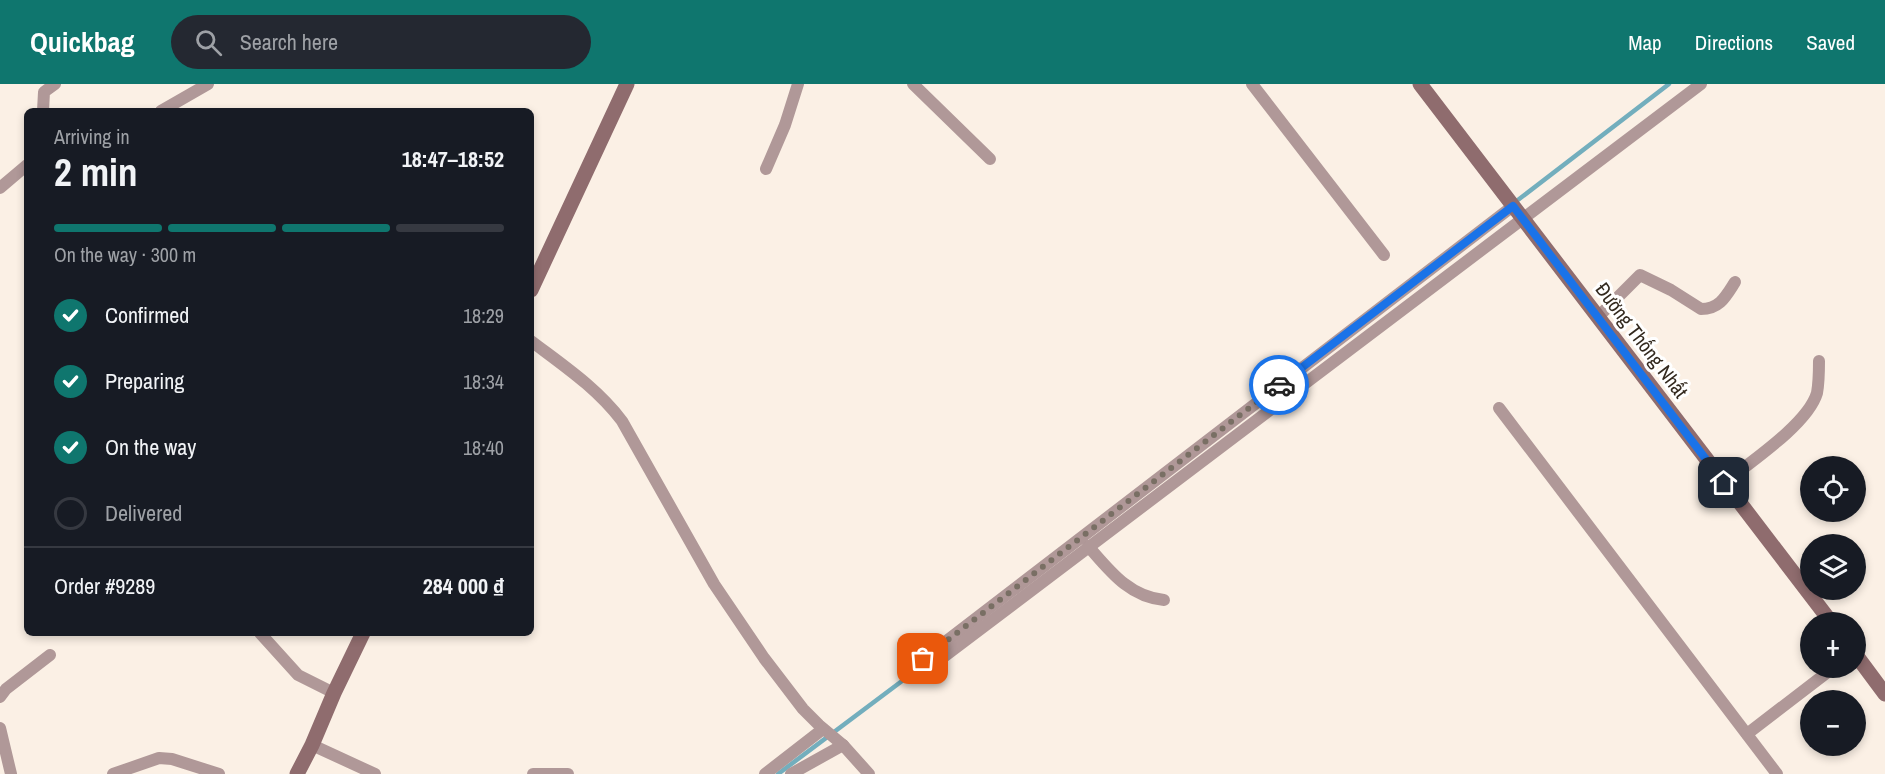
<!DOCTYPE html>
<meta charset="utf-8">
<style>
body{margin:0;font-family:"Archivo Narrow",sans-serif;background:#242831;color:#f1f3f6;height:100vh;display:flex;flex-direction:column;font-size:22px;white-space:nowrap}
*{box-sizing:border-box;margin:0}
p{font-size:20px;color:#9ea1a6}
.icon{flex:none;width:33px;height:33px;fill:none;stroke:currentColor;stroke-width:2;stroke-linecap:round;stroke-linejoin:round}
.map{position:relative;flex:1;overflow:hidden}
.sheet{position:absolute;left:24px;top:24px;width:510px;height:528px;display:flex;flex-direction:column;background:#171b24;border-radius:9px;box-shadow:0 3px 9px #0003}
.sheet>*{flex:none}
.fabs{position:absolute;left:1800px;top:372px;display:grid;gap:12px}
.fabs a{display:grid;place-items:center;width:66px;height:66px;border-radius:50%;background:#171b24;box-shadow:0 3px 9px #0003;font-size:30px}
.pin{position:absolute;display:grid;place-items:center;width:51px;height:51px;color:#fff;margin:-26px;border-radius:12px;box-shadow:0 3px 9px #0006}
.courier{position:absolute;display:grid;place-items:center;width:60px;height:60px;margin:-30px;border:4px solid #1a73e8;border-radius:50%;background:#fff;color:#222;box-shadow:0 2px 8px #0007}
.summary em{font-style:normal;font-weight:700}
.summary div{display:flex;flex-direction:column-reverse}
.summary{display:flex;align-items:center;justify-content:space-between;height:102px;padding:0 30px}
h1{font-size:39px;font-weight:700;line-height:45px}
.bar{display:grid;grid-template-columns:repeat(4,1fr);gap:9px 6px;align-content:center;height:72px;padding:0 30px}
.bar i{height:8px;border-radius:4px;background:#363941}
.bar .current{background:#0f766e}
.bar p{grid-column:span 4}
.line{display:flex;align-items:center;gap:15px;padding:0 30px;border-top:2px solid #363941}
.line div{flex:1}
ol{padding:0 30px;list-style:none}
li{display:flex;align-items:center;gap:18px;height:66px}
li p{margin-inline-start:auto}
li .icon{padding:6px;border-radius:50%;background:#0f766e;color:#fff;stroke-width:4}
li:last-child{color:#9ea1a6}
li i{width:33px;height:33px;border:3px solid #363941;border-radius:50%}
header{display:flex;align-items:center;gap:36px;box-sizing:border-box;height:84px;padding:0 30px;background:#0f766e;color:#fff}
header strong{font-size:28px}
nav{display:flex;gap:33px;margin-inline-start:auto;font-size:21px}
.search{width:420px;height:54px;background:#242831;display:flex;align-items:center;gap:15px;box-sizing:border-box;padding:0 21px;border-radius:33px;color:#9ea1a6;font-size:22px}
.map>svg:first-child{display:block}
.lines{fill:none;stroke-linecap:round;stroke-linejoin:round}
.stream{stroke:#73aebd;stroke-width:4.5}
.street{stroke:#b09898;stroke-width:12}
.secondary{stroke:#8f6c6e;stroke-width:15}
.done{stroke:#796f64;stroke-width:6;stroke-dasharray:0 10.8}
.route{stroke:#1a73e8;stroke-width:8}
.labels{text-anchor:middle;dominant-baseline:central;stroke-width:6;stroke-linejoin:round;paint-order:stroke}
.street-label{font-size:20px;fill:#33291e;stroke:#fff}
</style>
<header>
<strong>Quickbag</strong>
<div class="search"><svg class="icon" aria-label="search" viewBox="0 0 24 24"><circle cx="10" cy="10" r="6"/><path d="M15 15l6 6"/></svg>Search here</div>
<nav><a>Map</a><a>Directions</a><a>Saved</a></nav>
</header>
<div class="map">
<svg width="1885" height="690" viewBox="0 0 1885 690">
<rect width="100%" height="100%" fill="#fbf0e5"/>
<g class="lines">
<g class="stream">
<path d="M1514 119 1669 0"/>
<path d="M778 690 926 579"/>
</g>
<g class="street">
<path d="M913 0 990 75"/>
<path d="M1252 0 1384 171"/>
<path d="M43 27 44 8 55 0"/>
<path d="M161 27 208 0"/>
<path d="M766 85 785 41 798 0"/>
<path d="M0 104 27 81"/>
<path d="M1598 233 1640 191 1671 206 1701 225C1720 225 1726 212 1735 198"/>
<path d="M531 257C564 282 597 304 622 337L714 500 764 574 803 625 819 641 843 661 869 690"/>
<path d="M1499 324 1777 690"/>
<path d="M1724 399C1749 379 1808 340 1817 309 1819 298 1819 288 1819 277"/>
<path d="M1088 462C1109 486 1129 513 1164 516"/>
<path d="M260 549 298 591 334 609"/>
<path d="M923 575 1513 122"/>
<path d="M929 584 1701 0"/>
<path d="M0 613 6 605 50 571"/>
<path d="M0 644 11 690"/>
<path d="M1747 650 1833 584"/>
<path d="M312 661 375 690"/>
<path d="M113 690 159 674 172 675 219 690"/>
<path d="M533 690H568"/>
<path d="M765 690 823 645"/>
<path d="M791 690 843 661"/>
</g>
<g class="secondary">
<path d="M1420 0 1831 538"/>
<path d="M531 206 627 0"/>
<path d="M1856 571 1885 610"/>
<path d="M297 690 312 661 334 609 363 549"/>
</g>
</g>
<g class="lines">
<path class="done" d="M923 575 1279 301"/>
<path class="route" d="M1279 301 1513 122 1724 399"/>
</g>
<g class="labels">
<g class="street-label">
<text transform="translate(1642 256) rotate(53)">Đường Thống Nhất</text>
</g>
</g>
</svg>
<div class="fabs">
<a><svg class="icon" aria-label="locate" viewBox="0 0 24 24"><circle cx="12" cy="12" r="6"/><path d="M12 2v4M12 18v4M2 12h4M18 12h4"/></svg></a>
<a><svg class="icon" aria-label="layers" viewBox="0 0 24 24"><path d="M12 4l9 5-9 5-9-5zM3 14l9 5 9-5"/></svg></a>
<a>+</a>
<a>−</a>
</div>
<div class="pin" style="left:923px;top:575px;background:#ea580c"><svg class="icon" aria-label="bag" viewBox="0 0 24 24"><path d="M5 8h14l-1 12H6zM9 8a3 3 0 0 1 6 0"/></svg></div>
<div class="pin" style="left:1724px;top:399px;background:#1f2937"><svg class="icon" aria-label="home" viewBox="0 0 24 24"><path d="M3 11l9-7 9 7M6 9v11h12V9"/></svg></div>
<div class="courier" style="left:1279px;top:301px"><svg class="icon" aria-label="car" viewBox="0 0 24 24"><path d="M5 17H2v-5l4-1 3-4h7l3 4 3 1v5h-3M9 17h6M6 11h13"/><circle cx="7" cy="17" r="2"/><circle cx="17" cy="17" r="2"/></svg></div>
<section class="sheet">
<div class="summary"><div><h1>2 min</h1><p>Arriving in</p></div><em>18:47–18:52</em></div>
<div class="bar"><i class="current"></i><i class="current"></i><i class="current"></i><i></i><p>On the way · 300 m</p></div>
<ol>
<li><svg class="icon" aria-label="check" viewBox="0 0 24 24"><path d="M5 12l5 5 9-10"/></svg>Confirmed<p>18:29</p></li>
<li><svg class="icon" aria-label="check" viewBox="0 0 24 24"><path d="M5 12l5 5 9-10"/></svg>Preparing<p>18:34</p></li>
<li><svg class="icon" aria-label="check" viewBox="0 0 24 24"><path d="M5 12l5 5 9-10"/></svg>On the way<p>18:40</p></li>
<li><i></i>Delivered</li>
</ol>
<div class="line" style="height:78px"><div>Order #9289</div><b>284 000 ₫</b></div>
</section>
</div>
